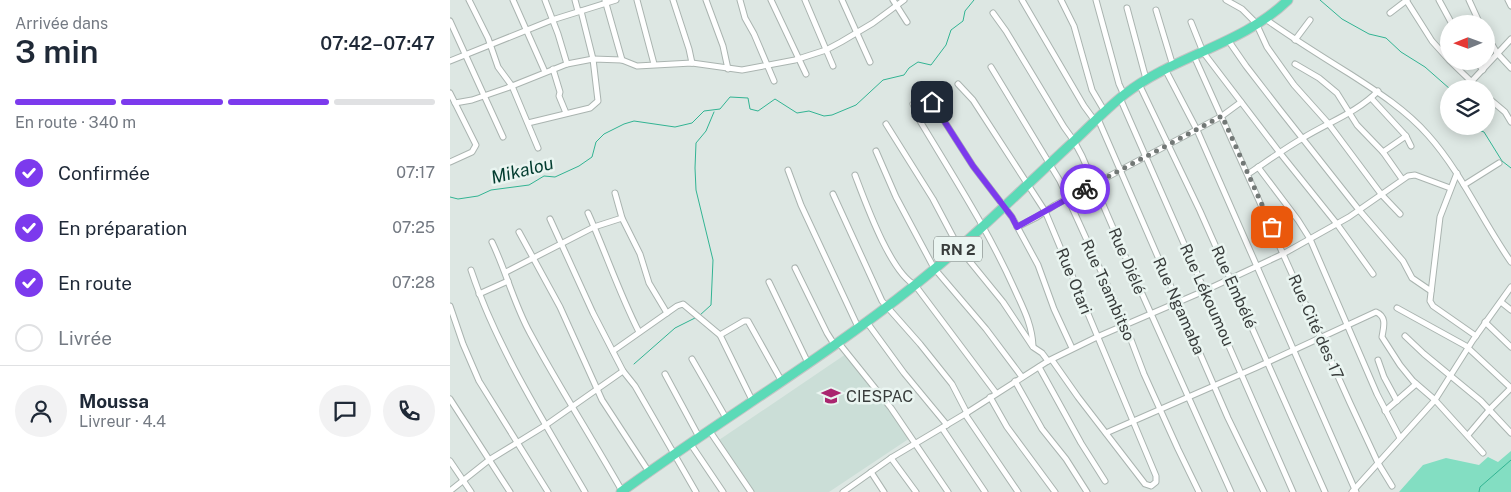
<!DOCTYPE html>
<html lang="fr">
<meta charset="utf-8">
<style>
body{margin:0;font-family:"Public Sans",sans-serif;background:#f2f2f3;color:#1f2937;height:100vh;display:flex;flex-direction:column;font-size:19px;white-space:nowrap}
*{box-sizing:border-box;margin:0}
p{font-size:16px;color:#747a83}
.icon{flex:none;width:28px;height:28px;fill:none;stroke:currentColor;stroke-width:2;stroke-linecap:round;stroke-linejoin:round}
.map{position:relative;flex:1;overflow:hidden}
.panel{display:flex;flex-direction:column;background:#fff;width:450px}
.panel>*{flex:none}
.needle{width:32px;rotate:269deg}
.tools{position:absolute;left:990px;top:15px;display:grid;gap:10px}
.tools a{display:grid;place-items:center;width:55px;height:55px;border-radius:50%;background:#fff;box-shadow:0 2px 12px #0003;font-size:25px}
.pin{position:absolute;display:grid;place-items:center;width:42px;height:42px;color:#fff;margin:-21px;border-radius:10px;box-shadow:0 2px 8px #0006}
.courier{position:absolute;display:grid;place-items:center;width:50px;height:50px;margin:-25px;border:4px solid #7c3aed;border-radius:50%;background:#fff;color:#222;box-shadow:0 1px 6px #0007}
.head em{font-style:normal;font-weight:600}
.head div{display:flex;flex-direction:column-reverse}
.head{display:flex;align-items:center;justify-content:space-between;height:85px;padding:0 15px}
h1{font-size:32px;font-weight:600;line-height:38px}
.bar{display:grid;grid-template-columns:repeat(4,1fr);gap:8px 5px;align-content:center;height:60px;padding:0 15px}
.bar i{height:6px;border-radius:4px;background:#e0e1e3}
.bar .on{background:#7c3aed}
.bar p{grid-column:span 4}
.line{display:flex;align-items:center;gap:12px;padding:0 15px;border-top:1px solid #e0e1e3}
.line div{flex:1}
.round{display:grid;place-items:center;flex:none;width:52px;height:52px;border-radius:26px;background:#f2f2f3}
ol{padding:0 15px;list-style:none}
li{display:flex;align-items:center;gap:15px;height:55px}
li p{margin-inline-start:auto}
li .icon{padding:5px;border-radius:50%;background:#7c3aed;color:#fff;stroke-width:4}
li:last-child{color:#747a83}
li i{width:28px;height:28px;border:2px solid #e0e1e3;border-radius:50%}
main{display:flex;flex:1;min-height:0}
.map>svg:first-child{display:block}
.built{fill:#cbded7}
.green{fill:#83dec2}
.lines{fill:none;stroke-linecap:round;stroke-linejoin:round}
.stream{stroke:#32b493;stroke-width:1}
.street-casing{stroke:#aab4b0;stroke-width:7}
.highway-casing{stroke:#c3c4c4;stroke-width:11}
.street{stroke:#fff;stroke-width:5}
.highway{stroke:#5bdab7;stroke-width:9}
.done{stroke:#727876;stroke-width:5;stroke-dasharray:0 9}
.route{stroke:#7c3aed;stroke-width:6}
.labels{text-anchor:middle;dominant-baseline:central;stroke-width:5;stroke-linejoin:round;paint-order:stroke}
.shield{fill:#eaf5f1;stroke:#6d7472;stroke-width:1}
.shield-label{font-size:15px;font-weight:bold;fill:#383c3b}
.street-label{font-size:16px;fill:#383c3b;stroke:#eaf5f1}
.poi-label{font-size:16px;fill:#383c3b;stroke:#eaf5f1;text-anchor:start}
.water-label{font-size:18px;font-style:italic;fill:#023c2f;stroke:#eaf5f1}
</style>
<main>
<section class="panel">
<div class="head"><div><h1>3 min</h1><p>Arrivée dans</p></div><em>07:42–07:47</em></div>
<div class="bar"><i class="on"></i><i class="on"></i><i class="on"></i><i></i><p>En route · 340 m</p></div>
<ol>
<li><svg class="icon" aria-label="check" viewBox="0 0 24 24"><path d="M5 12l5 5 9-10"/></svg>Confirmée<p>07:17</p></li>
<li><svg class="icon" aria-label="check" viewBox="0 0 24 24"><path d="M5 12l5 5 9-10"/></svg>En préparation<p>07:25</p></li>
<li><svg class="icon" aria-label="check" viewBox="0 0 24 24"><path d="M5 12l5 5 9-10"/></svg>En route<p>07:28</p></li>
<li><i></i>Livrée</li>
</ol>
<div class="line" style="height:90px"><a class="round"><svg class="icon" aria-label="person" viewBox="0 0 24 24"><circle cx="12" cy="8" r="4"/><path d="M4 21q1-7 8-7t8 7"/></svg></a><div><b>Moussa</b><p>Livreur · 4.4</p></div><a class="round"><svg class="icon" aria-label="chat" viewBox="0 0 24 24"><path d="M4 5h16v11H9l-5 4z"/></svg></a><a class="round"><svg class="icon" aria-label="phone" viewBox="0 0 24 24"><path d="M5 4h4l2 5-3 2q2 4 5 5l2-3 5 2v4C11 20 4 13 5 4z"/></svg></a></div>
</section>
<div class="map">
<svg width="1061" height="492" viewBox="0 0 1061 492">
<rect width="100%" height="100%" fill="#dde7e3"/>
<path class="built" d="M396 354 460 438 379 492H305L269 440Z"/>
<path class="green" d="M1061 451V492H949L973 465 996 458 1029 465 1038 457 1048 462Z"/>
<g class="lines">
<g class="stream">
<path d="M870 0 892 19 919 34 936 38 951 52 975 67 1000 89"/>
<path d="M1018 126 1034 132 1052 161 1061 168"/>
<path d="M0 197 8 199 28 196 41 190 79 185 94 176 105 177 129 166 142 157 146 142 154 134 174 124 184 121 225 127 242 123 254 111 270 109 280 97 298 98 300 109 308 111 325 99 347 113 359 111 374 116 382 115 406 105 433 80 454 75 459 68 468 62 481 65 496 45 501 30 513 21 515 11 524 0"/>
<path d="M249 316 261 305 263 260 246 190 245 168 246 143 256 131 264 112"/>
<path d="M184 364 225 328 245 318"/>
<path d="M1029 492 1030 487 1061 460"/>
</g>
<g class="street-casing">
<g id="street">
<path d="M19 0 38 38 48 67 62 86 88 148"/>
<path d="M63 0 95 72"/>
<path d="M95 0 108 34 117 64"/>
<path d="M125 0 128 11"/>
<path d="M155 0 172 60"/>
<path d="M187 0 204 64"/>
<path d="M223 0 239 49 242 63"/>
<path d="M256 0 273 46 278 69"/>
<path d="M290 0 295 18 304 34 324 81"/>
<path d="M321 0 356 74"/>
<path d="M355 0 383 66"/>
<path d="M392 0 420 62"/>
<path d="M443 0 457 22"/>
<path d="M572 0 634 106 645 121"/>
<path d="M611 0 624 26 642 90 655 112"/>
<path d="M646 0 669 84 674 95"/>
<path d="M776 0 792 9 806 23 817 47 844 85 878 123 931 194 950 214"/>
<path d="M956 0 982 41 999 60"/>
<path d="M989 0 1002 24"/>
<path d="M1019 0 1030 24"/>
<path d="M1058 0 1061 6"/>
<path d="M677 8 696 79"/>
<path d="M706 10 723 66"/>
<path d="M543 13 556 31 614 127 624 141 632 156 676 258 781 492"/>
<path d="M940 13 957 0"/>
<path d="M814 18C842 38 871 56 900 74 928 92 956 110 978 135 1012 173 1032 221 1061 262"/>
<path d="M0 21 53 137"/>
<path d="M741 22 753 52 830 153 887 224 923 274"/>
<path d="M1036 34 1047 53 1061 68"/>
<path d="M778 40 796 66 830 110 909 210 953 261 962 278 981 291"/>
<path d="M845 40 860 20"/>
<path d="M744 56 900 403 928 463 942 486"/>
<path d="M0 61 102 20 166 0"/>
<path d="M1000 61 1029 89"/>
<path d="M1026 61 1033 70"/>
<path d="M845 64 869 78 887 93 907 125 933 152 952 179"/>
<path d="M541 67 610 181 675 324 694 374 728 449 749 492"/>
<path d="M103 69 110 92 109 96 116 113"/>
<path d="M715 69 747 130 906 492"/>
<path d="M1021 82 1061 39"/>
<path d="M508 84 523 100 595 211 706 476V482L701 486 695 484 628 397 602 360"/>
<path d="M689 84 750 211 875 492"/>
<path d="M0 93 26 145 22 152 0 162"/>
<path d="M1036 96 1055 112 1061 122"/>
<path d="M670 98 843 492"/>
<path d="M921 98 956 136 961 146"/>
<path d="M482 102 523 166 562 217 588 265 604 309 622 348"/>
<path d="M5 103 22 100 57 88 117 64 143 59 172 60 187 66 242 63 292 70 345 60 376 50 391 42 423 23 454 0"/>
<path d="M463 104 470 121C503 176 538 230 564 288 573 308 582 324 583 346"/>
<path d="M648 119 778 418 814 492"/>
<path d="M78 123 140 108 148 101 143 59 131 11"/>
<path d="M436 124 483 199 509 248 553 302 583 347 592 353 598 361"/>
<path d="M426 151 446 197 484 268 536 329 572 377"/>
<path d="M933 152 956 136"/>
<path d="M808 167 848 220 860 239 927 394 950 438"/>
<path d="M338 170 351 205 408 327"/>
<path d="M1007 173 990 217 980 301 983 306 1026 336"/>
<path d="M798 174C816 162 834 149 853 138 877 123 908 112 928 91"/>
<path d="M405 175C415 201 440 272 465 285L546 393"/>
<path d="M1014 185 1049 163"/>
<path d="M165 193 172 218 190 254 199 283 217 313"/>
<path d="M383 194 432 301 470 344 502 384 517 413"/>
<path d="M138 213C156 253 169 293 189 332"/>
<path d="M100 219 143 313 173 371 185 386 246 492"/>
<path d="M567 227 587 217 605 205 772 116 791 102"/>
<path d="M69 232 110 307 152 400 199 472"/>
<path d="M42 242C56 271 64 304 80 333 109 387 142 438 172 491"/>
<path d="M345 268 377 333 384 344"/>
<path d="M21 270C46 346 94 422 135 492"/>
<path d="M56 272 144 227 172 218"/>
<path d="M319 282 358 363"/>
<path d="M29 294 58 281"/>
<path d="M1051 302 1061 310"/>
<path d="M0 306 13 344 29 381 98 492"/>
<path d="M947 308 1016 346 1061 388"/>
<path d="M416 321 454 373 497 425"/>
<path d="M1035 322 1061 347"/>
<path d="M270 335 294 321H298L331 380"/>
<path d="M955 336 974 354 1031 401 1061 433"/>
<path d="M388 342 441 408 498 492"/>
<path d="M163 351 227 306 233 304 270 335 302 400"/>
<path d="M242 359 276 418"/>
<path d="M928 360 934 377 947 401"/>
<path d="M589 367 631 443 655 481"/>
<path d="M215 374 249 437"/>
<path d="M565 381 592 429 616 459 637 492"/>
<path d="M540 397 557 427 605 492"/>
<path d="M0 399 60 492"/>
<path d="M935 411 966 384"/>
<path d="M515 414 568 492"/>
<path d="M492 428 535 492"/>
<path d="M259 430 301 492"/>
<path d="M656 433 805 368 926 312C938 317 933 329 932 337L950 365 963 381 985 400 1033 453"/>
<path d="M1018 435 1040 409 1061 388"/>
<path d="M240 443 273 492"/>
<path d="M441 458 466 492"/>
<path d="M0 461 21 492"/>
<path d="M421 472 434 492"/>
<path d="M0 491 39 460 96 425 173 371"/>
<path d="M393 492 441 458 515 414 598 361 647 337 754 291 833 254 899 217 958 176 965 175 1000 188"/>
<path d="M902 492 985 400 1023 340 1061 287"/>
</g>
</g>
<g class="highway-casing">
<path id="highway" d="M171 492C268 421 371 360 465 285 520 241 571 190 623 142 640 126 657 108 675 94 725 55 792 45 838 0"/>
</g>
<use href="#street" class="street"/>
<use href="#highway" class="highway"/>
</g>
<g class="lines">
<path class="done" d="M635 189 772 116 822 227"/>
<path class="route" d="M482 102 523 166 562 217 567 227 635 189"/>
</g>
<defs>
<g id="university-bare" transform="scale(1.5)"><path d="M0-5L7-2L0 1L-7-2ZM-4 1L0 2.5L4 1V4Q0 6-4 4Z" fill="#aa256f" stroke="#eaf5f1" stroke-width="2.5" paint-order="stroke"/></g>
</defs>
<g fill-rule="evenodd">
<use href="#university-bare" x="381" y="396"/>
</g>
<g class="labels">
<rect class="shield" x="484" y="236.5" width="48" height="25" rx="4"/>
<g class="shield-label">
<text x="508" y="249">RN 2</text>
</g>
<g class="street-label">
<text transform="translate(677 261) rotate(67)">Rue Diélé</text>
<text transform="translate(624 281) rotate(68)">Rue Otari</text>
<text transform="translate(784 287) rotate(66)">Rue Embélé</text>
<text transform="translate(658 290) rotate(66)">Rue Tsambitso</text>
<text transform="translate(757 295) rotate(66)">Rue Lékoumou</text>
<text transform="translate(729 306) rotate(66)">Rue Ngamaba</text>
<text transform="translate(866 327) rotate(66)">Rue Cité des 17</text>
</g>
<g class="poi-label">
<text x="396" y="396">CIESPAC</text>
</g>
<g class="water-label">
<text transform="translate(72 170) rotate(-14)">Mikalou</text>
</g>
</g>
</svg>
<div class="tools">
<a><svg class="needle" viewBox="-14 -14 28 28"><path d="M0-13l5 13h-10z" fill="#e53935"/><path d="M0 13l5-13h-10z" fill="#747a83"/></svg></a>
<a><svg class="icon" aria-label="layers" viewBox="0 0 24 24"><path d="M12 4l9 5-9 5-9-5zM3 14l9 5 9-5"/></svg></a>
</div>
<div class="pin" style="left:822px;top:227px;background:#ea580c"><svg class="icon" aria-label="bag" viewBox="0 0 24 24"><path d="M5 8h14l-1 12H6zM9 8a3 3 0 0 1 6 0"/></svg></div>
<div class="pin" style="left:482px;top:102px;background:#1f2937"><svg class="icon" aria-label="home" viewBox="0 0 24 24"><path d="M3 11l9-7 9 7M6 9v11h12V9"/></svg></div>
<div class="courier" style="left:635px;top:189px"><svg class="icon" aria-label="bike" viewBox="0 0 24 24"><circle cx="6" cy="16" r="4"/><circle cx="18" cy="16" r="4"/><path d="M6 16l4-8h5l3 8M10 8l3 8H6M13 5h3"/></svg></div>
</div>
</main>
